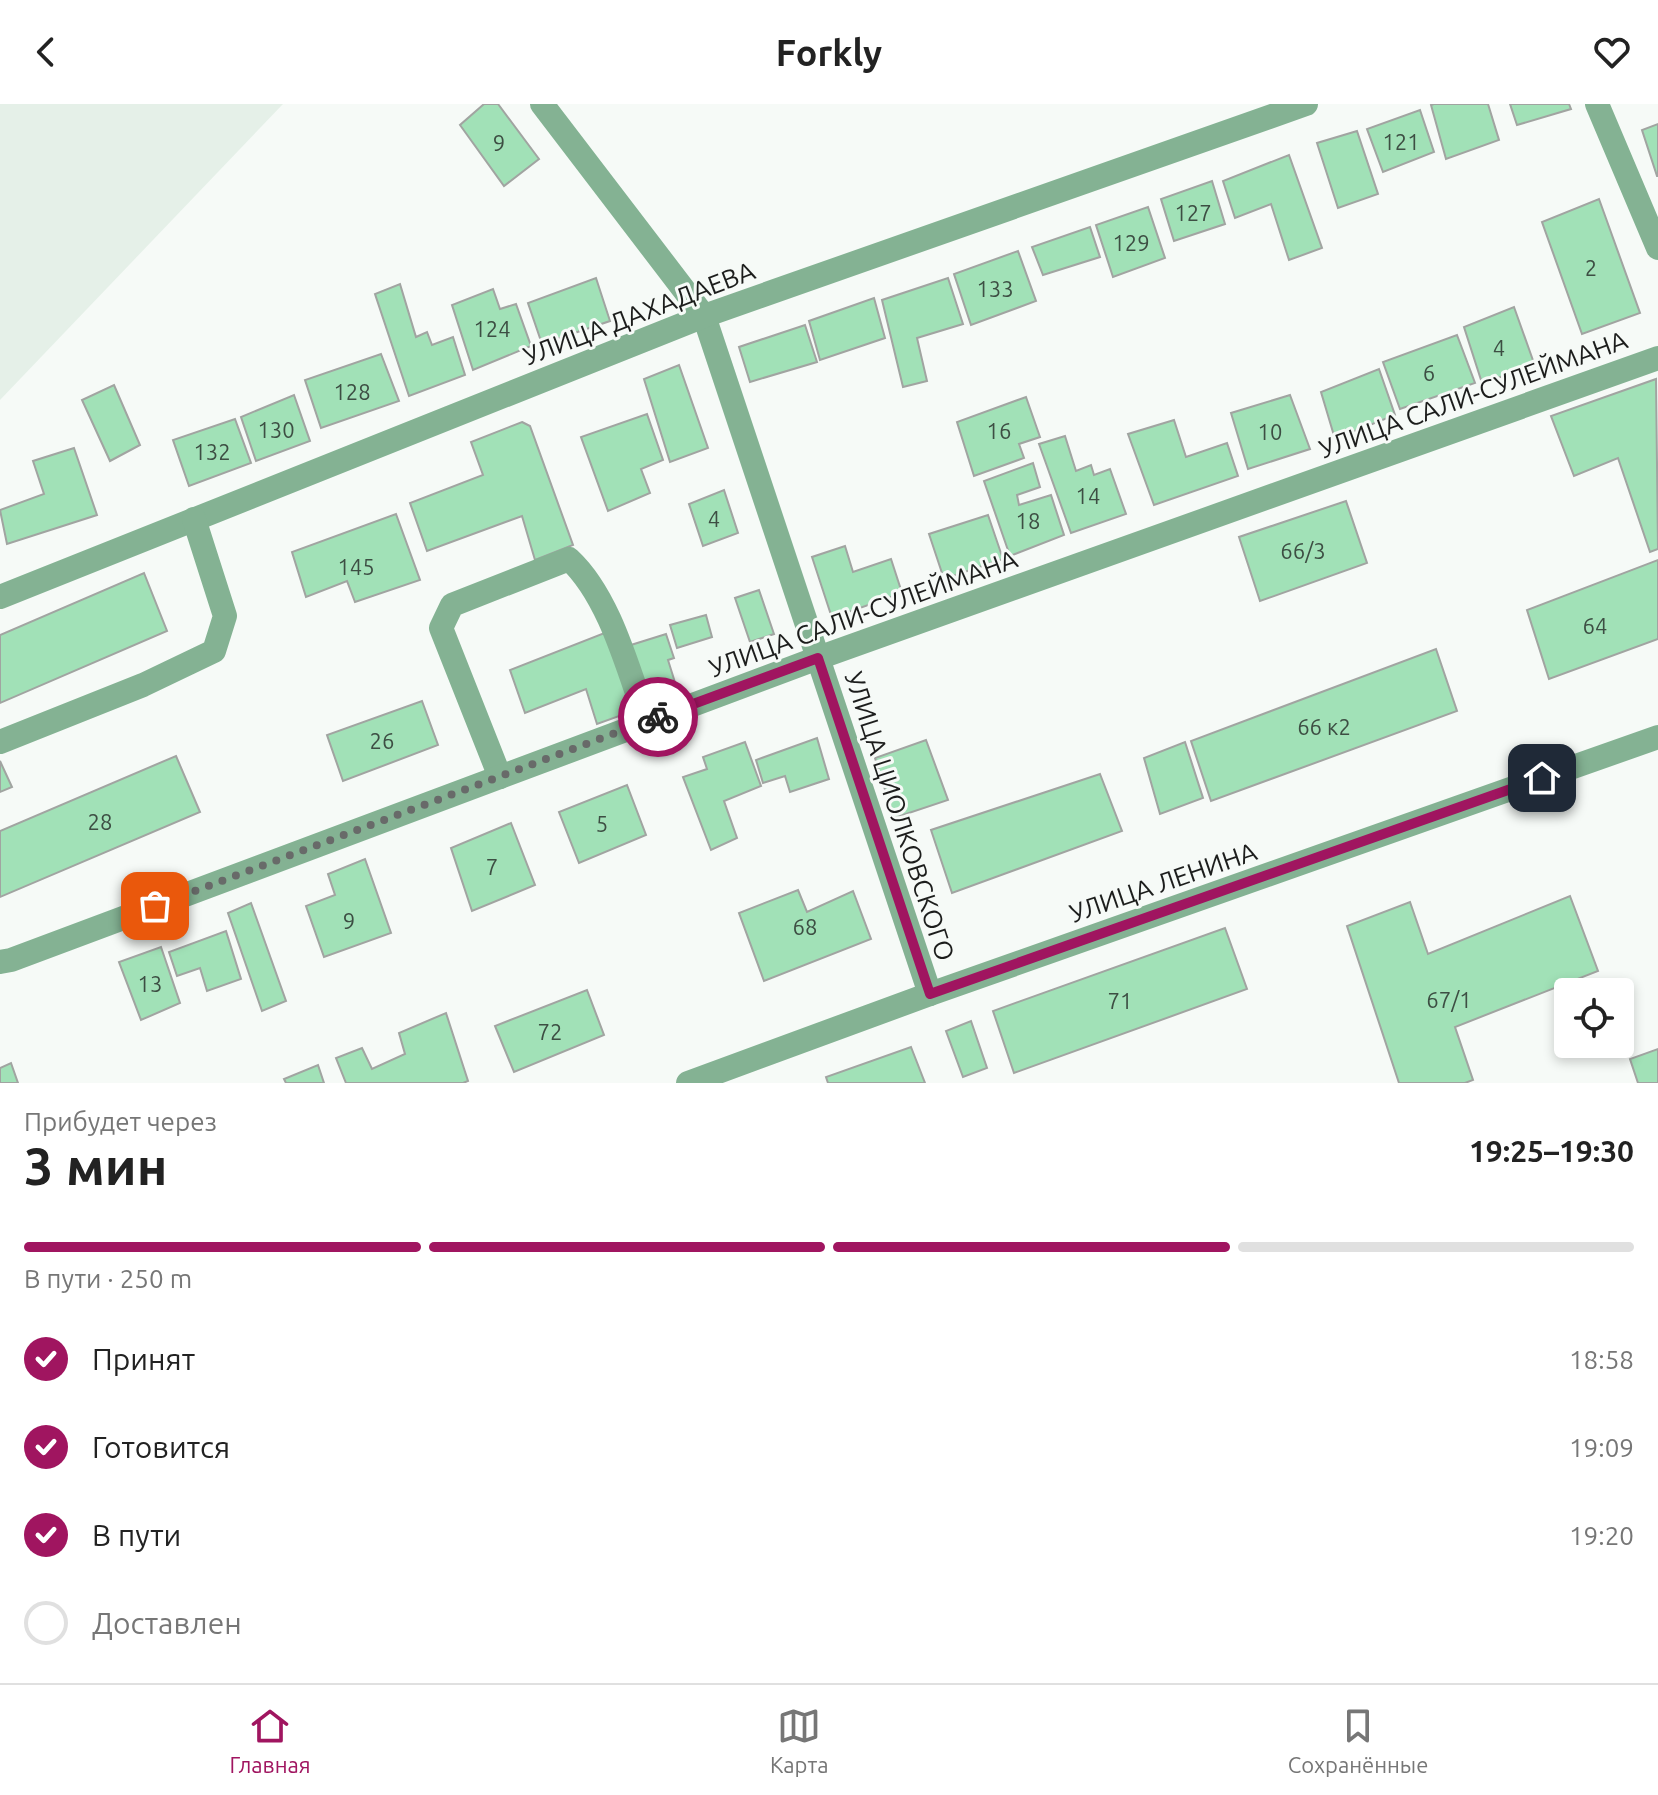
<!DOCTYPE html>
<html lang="ru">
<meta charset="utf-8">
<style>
body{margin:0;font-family:Ubuntu,sans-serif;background:#f2f2f2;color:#222;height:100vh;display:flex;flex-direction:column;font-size:30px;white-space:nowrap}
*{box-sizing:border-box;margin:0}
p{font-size:26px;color:#767676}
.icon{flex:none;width:44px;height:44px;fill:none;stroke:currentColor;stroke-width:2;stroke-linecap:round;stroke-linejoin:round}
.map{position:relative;height:979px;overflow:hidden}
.sheet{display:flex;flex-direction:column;background:#fff;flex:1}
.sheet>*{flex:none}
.fabs{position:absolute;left:1554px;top:874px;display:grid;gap:16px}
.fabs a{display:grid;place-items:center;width:80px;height:80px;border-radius:8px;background:#fff;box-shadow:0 4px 12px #0003;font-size:40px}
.pin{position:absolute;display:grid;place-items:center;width:68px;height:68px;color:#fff;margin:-34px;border-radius:16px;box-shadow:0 4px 12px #0006}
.courier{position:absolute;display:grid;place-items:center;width:80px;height:80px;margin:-40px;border:6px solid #a01560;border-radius:50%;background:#fff;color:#222;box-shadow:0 2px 10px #0007}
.headline em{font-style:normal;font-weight:700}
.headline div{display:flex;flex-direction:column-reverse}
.headline{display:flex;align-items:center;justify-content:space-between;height:136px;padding:0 24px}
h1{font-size:52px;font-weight:700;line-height:60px}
.bar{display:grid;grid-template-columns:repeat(4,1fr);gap:12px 8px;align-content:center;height:96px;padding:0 24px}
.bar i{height:10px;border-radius:6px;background:#e0e0e0}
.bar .on{background:#a01560}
.bar p{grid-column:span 4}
ol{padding:0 24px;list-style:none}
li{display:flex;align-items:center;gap:24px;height:88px}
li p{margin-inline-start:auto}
li .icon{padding:8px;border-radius:50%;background:#a01560;color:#fff;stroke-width:4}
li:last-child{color:#767676}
li i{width:44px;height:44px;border:4px solid #e0e0e0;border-radius:50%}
header{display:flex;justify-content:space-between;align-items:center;height:104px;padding:0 24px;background:#fff;font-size:36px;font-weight:700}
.dock{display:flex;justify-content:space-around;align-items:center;height:112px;border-top:2px solid #e0e0e0;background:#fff;font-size:22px;color:#767676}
.dock a{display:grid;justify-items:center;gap:4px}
.dock .on{color:#a01560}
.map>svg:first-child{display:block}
.built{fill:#e5f0e8}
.building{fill:#a1e1b7;stroke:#a1a4a1;stroke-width:2}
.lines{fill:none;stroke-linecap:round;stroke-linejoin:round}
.street{stroke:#84b293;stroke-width:24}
.done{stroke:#686a69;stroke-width:8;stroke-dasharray:0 14.4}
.route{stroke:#a01560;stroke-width:10}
.labels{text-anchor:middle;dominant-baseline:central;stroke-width:6;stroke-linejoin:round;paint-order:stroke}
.number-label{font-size:22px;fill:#3d4e43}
.street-label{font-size:26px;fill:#1c1d1c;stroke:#f6faf7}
</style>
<header><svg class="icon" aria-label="back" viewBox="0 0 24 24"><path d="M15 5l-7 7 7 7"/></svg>Forkly<svg class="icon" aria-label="heart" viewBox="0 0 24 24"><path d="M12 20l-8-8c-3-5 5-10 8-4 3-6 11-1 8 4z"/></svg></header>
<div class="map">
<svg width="1658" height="979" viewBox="0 0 1658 979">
<rect width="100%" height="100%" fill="#f6faf7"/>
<path class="built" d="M0 0H283L0 296Z"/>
<g class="building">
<path d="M484 0H498L539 55 504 82 460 21Z"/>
<path d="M1434 0H1488L1499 36 1446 55 1431 1Z"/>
<path d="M1510 0H1569L1571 5 1517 21Z"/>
<path d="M1420 6 1434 48 1383 68 1367 25Z"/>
<path d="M1658 20V72H1657L1642 26Z"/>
<path d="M1357 27 1378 90 1338 104 1317 39Z"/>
<path d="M1289 51 1322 144 1289 156 1271 100 1235 114 1223 77Z"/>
<path d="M1212 77 1225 120 1174 137 1161 95Z"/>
<path d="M1599 95 1640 209 1582 230 1542 118Z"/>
<path d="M1148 103 1165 154 1113 173 1096 121Z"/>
<path d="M1090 123 1100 153 1043 171 1032 143Z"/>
<path d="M1018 147 1036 197 971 221 954 170Z"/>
<path d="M596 174 610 217 542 240 528 199Z"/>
<path d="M948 174 963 220 917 234 927 277 903 283 882 196Z"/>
<path d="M400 180 416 233 427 228 432 241 453 233 465 271 409 292 375 190Z"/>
<path d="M493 185 500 205 516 200 531 242 473 266 452 201Z"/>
<path d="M874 194 885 234 820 256 809 217Z"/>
<path d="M1514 203 1535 262 1482 279 1464 223Z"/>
<path d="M805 221 817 258 750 278 739 243Z"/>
<path d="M1457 231 1475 279 1400 305 1383 258Z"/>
<path d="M381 250 399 297 321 324 305 276Z"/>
<path d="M679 261 708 344 670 358 644 275Z"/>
<path d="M1379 265 1395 311 1335 335 1321 288Z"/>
<path d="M1656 275 1658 445 1650 448 1618 354 1574 372 1551 312Z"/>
<path d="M114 281 140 341 110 357 82 296Z"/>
<path d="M294 291 310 337 256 357 241 313Z"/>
<path d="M1290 291 1310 345 1248 365 1231 309Z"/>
<path d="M1026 293 1040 333 1019 340 1024 354 974 372 957 318Z"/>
<path d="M647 310 663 356 641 365 650 389 608 407 581 333Z"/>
<path d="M235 315 251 359 189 382 173 336Z"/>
<path d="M1174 316 1186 353 1227 339 1238 372 1154 401 1128 330Z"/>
<path d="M522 318 530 322 573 441 535 456 522 412 427 447 410 399 483 371 471 338Z"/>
<path d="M1065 332 1076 367 1091 361 1094 371 1110 365 1126 410 1071 429 1039 340Z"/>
<path d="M74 344 97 411 7 440 0 406 44 390 33 357Z"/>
<path d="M1033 359 1040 383 1017 391 1019 401 1051 391 1064 431 1010 452 984 377Z"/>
<path d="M724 386 738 429 703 442 689 400Z"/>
<path d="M1346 397 1367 459 1260 497 1239 433Z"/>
<path d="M396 410 420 476 355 498 347 477 306 493 292 448Z"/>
<path d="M988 411 1003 455 944 475 929 430Z"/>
<path d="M845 442 853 468 891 455 902 489 832 514 812 453Z"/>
<path d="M1658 456V535L1549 575 1527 506Z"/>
<path d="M144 469 167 527 0 599V531Z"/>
<path d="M759 486 774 530 750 538 735 494Z"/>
<path d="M706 511 712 533 677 544 670 521Z"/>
<path d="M607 528 636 606 597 620 586 585 525 609 510 566Z"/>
<path d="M666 530 674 554 668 556 678 588 649 597 631 541Z"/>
<path d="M1436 545 1457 607 1211 697 1191 637Z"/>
<path d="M422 597 438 641 343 677 327 631Z"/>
<path d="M817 634 829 675 790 688 785 672 763 679 756 656Z"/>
<path d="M926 636 948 696 894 714 875 654Z"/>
<path d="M745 638 761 682 724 697 737 734 711 746 683 673 707 665 703 653Z"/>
<path d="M1185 638 1203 694 1160 710 1144 654Z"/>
<path d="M176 652 200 708 0 793V727Z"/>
<path d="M0 657 12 683 0 688Z"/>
<path d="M1100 670 1122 727 952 789 931 726Z"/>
<path d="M627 681 646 731 579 759 559 708Z"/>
<path d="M511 719 535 781 472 807 451 744Z"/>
<path d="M365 755 391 829 324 853 306 802 335 791 328 770Z"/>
<path d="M798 786 807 808 853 787 871 835 764 877 739 809Z"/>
<path d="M1570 792 1598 867 1455 923 1473 976 1465 979H1399L1347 822 1410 798 1428 850Z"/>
<path d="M251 799 286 897 262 907 228 809Z"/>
<path d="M1225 824 1247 885 1014 969 993 907Z"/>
<path d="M226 827 241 875 207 887 200 864 177 872 169 848Z"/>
<path d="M161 843 180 899 141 916 119 858Z"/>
<path d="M587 886 604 931 514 968 495 922Z"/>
<path d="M446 909 468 977 463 979H346L336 954 362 944 372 965 405 950 399 929Z"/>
<path d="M971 917 987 964 963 973 946 927Z"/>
<path d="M911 943 925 979H828L826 973Z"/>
<path d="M1658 945V979H1638L1630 955Z"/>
<path d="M11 959 18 979H0V964Z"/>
<path d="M318 961 324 979H286L284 975Z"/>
</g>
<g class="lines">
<g class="street">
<path d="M542 0 704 212 930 890"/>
<path d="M1597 0 1658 144"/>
<path d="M0 493 704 212 1306 0"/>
<path d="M0 638 143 581 214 547 225 512 194 415"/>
<path d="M500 673 441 524 452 501 569 455C610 493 628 566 647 618"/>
<path d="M0 858 11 856 818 554 1658 254"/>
<path d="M688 979 930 890 1658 633"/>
</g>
</g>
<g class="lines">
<path class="done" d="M155 802 658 613"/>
<path class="route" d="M658 613 818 554 930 890 1542 674"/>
</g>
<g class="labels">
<g class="number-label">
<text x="1401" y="37">121</text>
<text x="499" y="38">9</text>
<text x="1193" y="108">127</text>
<text x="1131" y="138">129</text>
<text x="1591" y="163">2</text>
<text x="995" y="184">133</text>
<text x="492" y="224">124</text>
<text x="1499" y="243">4</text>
<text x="1429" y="268">6</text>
<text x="352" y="287">128</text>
<text x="276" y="325">130</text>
<text x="999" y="326">16</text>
<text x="1270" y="327">10</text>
<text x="212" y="347">132</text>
<text x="1088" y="391">14</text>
<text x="714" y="414">4</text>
<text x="1028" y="416">18</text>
<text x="1303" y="446">66/3</text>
<text x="356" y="462">145</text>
<text x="1595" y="521">64</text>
<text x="1324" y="622">66 к2</text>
<text x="382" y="636">26</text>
<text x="100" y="717">28</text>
<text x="602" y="719">5</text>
<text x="492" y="762">7</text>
<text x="349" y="816">9</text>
<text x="805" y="822">68</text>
<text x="150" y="879">13</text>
<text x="1449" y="895">67/1</text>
<text x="1120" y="896">71</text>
<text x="550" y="927">72</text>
</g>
<g class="street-label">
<text transform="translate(639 209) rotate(-21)">УЛИЦА ДАХАДАЕВА</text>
<text transform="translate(1473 290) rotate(-20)">УЛИЦА САЛИ-СУЛЕЙМАНА</text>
<text transform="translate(863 509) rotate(-20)">УЛИЦА САЛИ-СУЛЕЙМАНА</text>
<text transform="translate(900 712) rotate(72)">УЛИЦА ЦИОЛКОВСКОГО</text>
<text transform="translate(1163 778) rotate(-19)">УЛИЦА ЛЕНИНА</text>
</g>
</g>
</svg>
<div class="fabs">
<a><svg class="icon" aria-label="locate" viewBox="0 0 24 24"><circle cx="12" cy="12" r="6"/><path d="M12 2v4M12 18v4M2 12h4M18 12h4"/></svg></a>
</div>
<div class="pin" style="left:155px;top:802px;background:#ea580c"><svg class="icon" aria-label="bag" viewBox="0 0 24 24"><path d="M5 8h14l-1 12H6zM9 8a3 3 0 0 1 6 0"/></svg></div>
<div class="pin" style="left:1542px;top:674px;background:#1f2937"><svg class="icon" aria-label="home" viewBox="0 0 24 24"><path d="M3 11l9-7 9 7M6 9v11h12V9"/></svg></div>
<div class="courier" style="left:658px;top:613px"><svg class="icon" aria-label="bike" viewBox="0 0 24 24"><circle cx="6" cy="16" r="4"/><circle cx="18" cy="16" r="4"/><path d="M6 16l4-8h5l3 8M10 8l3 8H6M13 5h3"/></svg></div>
</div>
<section class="sheet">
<div class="headline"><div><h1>3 мин</h1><p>Прибудет через</p></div><em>19:25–19:30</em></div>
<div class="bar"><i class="on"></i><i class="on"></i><i class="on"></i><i></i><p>В пути · 250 m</p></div>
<ol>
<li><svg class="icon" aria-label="check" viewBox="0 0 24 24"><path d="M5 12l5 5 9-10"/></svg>Принят<p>18:58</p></li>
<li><svg class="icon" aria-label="check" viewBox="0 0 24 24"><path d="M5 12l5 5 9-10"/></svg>Готовится<p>19:09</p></li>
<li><svg class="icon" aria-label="check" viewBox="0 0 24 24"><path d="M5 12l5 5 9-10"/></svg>В пути<p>19:20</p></li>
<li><i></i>Доставлен</li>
</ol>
</section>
<nav class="dock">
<a class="on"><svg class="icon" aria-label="home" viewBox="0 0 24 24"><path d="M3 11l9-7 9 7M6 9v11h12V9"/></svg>Главная</a>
<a><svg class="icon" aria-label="map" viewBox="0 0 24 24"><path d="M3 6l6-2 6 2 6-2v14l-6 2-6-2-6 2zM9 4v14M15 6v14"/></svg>Карта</a>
<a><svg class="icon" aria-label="saved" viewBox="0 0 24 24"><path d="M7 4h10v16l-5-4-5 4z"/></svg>Сохранённые</a>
</nav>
